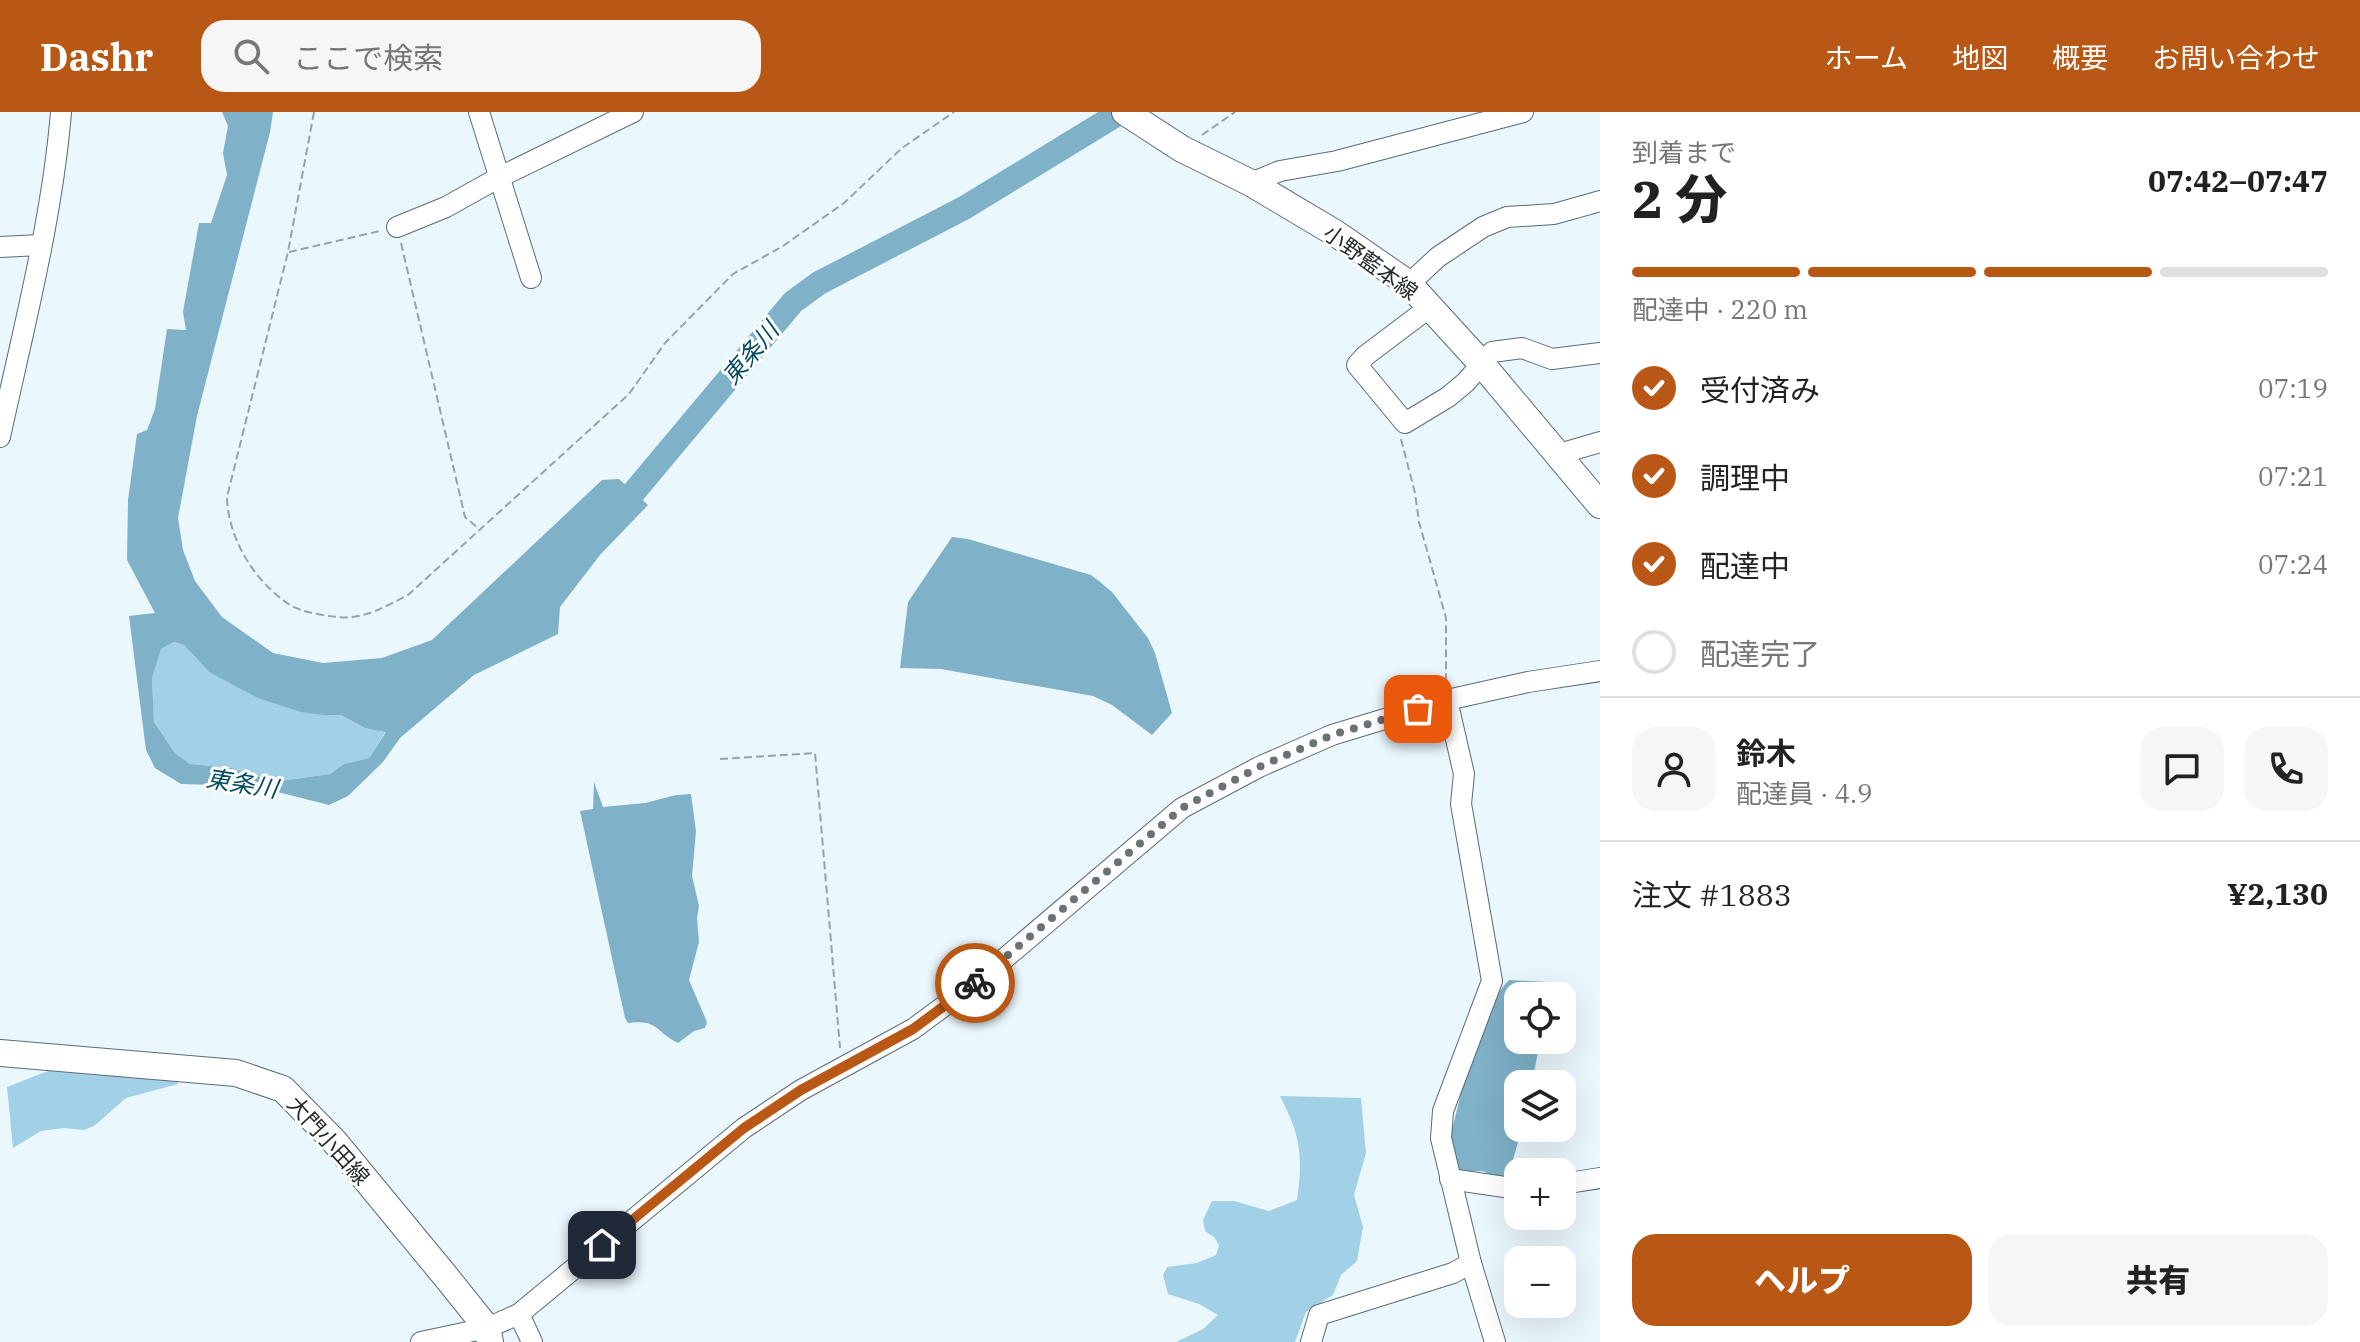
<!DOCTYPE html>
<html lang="ja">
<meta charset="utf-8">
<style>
body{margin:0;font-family:"IBM Plex Serif","Noto Sans JP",serif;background:#f6f6f6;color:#222;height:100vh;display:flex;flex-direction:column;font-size:30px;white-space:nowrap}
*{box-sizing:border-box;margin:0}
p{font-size:26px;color:#767676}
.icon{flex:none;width:44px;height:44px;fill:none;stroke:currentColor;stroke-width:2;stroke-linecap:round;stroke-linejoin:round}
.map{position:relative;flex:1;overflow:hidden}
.side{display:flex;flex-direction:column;background:#fff;width:760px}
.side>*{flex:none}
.buttons{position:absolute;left:1504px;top:870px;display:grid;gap:16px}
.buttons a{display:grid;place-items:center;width:72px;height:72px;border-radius:16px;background:#fff;box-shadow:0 8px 32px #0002;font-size:40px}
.pin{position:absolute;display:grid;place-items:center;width:68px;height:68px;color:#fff;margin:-34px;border-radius:16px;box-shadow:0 4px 12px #0006}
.courier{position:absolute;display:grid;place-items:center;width:80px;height:80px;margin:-40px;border:6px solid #b85814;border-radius:50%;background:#fff;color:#222;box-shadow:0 2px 10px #0007}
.headline em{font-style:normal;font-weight:800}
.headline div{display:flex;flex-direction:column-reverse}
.headline{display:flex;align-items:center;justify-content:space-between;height:136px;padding:0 32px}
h1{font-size:52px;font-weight:800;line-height:60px}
.bar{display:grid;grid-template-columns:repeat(4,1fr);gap:12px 8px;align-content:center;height:96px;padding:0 32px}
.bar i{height:10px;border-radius:6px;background:#e0e0e0}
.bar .active{background:#b85814}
.bar p{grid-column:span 4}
.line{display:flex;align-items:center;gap:20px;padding:0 32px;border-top:2px solid #e0e0e0}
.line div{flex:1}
.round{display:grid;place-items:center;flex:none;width:84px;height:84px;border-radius:24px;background:#f6f6f6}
ol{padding:0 32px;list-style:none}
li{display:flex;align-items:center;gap:24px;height:88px}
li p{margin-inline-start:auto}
li .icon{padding:8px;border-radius:50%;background:#b85814;color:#fff;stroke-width:4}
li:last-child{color:#767676}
li i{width:44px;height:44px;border:4px solid #e0e0e0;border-radius:50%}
.button{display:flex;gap:16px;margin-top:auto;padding:16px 32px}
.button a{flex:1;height:92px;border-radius:24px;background:#b85814;color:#fff;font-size:32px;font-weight:800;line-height:92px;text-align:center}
.button a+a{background:#f6f6f6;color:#222}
header{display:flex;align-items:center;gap:48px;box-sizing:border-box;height:112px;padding:0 40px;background:#b85814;color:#fff}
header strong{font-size:38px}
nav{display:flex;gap:44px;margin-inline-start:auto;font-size:28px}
.search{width:560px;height:72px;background:#f6f6f6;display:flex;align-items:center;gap:20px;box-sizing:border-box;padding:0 28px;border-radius:24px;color:#767676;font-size:30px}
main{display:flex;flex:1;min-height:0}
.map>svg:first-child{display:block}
.green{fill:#a2d0e7}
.water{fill:#7fb1c8;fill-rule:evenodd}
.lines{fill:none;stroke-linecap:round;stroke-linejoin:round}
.river{stroke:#7fb1c8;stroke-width:24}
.minor-casing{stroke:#5a6c75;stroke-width:22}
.major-casing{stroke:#5a6c75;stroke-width:28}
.path{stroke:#98a3a8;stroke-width:2;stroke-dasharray:8 4;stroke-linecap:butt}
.minor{stroke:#fff;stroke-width:20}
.major{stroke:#fff;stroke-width:26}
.done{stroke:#697277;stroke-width:8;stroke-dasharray:0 14.4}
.route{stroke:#b85814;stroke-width:10}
.labels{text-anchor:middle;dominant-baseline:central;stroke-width:6;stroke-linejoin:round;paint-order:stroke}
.street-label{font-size:22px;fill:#242b2f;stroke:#fff}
.water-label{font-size:24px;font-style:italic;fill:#054b63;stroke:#fff}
</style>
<header>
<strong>Dashr</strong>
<div class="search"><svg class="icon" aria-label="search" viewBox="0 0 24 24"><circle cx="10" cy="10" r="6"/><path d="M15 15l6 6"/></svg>ここで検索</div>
<nav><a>ホーム</a><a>地図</a><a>概要</a><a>お問い合わせ</a></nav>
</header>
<main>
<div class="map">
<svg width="1600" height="1230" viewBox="0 0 1600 1230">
<rect width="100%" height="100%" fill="#eaf7fd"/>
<g class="green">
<path d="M174 530 184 533 209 560 323 603H341L365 616 386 619 369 646 344 652 330 662 273 670 232 656 190 652 175 641 154 610 152 566 161 536Z"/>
<path d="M58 955 176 961 178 972 126 986 94 1014 84 1018 64 1016 41 1019 13 1036 7 975Z"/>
<path d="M1280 984 1361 986 1366 1041 1354 1083 1363 1115 1357 1149 1341 1163 1333 1183 1306 1200 1295 1230H1176L1203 1217 1218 1203 1199 1192 1168 1182 1163 1163 1167 1155 1197 1151 1216 1143 1219 1133 1214 1125 1205 1119 1203 1108 1212 1089H1234L1269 1099 1297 1088C1303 1043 1301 1025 1280 984Z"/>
</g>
<g class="water">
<path d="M222 0H273L270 20 197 304 178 406 183 438 195 469 222 505 273 541 323 551 382 546 432 528 602 368 619 367 648 393 600 443 560 495 558 522 474 563 400 626 383 650 348 684 329 693 254 674 181 672 155 656 146 638 129 504 155 501 127 448 128 388 137 322 147 318 155 297 167 217 186 218 183 200 199 111H211L227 63 223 41 228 14ZM174 530 184 533 209 560 258 586 301 600 323 603H341L365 616 386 620 369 646 344 652 330 662 273 670 232 656 190 652 175 641 154 610 152 566 161 537Z"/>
<path d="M952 425 968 427 1091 463 1099 469 1112 480 1148 526 1155 541 1172 601 1152 623 1112 593 1093 584 941 557 900 556 908 490Z"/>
<path d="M594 670 603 695 645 691 676 683 691 682 696 719 692 764 699 794 697 806 699 830 689 868 707 910 705 916 694 919 678 931C655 920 659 907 628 911L625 906 580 699 593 697Z"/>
<path d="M1509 868 1547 870V884H1518V928H1540L1532 972H1518V1016H1522L1507 1069 1482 1059 1458 1060 1451 1033V1022C1462 979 1479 899 1509 868Z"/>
</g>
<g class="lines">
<path class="river" d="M613 405 793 190 819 171 964 96 1121 0"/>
<g class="minor-casing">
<g id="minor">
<path d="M479 0 531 166"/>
<path d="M1251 71 1280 59 1337 49 1523 0"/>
<path d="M397 115 446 95 498 66 633 0"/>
<path d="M0 135 40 133"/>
<path d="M1409 172 1438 145 1483 115 1507 105 1554 102 1600 89"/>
<path d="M1430 195 1365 244 1357 253 1405 311 1448 285 1466 270 1492 240 1522 236 1552 247 1600 241"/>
<path d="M0 325C23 218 52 109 61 0"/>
<path d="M1559 342 1600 330"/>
<path d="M1447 588 1464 662 1461 692 1492 869 1443 999 1441 1026 1471 1151 1495 1230"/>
<path d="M1450 1067 1518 1077"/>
<path d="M1562 1072 1600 1066"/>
<path d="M519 1202 532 1230"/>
<path d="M421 1230 487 1216 519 1202 744 1016 801 978 913 917 978 869 1182 696 1259 655 1332 623 1447 588 1528 570 1600 559"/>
<path d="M1311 1230 1319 1203 1453 1161 1471 1151"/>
</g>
</g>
<g class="major-casing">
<g id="major">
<path d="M1125 0 1182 37 1251 71 1335 121 1409 172 1481 251 1600 393"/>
<path d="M0 941 236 961 283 977 334 1029 447 1166 487 1216 490 1230"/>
</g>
</g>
<g class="path">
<path d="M314 0 288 140 227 385C228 427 255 470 290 493 301 500 325 504 338 505 364 508 386 494 408 483L629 282 665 231 733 162 783 134 844 91 902 36 954 0"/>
<path d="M1202 23 1235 0"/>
<path d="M401 131 465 405 478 416"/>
<path d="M289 140 380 119"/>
<path d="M1401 327 1415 381 1419 410 1446 506V571"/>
<path d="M720 647 815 641 840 936"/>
</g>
<use href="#minor" class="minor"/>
<use href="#major" class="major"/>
</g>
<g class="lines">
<path class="done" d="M975 871 1182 696 1259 655 1332 623 1418 597"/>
<path class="route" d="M602 1133 744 1016 801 978 913 917 975 871"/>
</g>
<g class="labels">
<g class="street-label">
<text transform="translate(1371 150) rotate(36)">小野藍本線</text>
<text transform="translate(329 1028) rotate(48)">大門小田線</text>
</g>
<g class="water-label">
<text transform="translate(750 241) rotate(-50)">東条川</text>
<text transform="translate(242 671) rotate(9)">東条川</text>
</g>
</g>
</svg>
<div class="buttons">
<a><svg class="icon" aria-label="locate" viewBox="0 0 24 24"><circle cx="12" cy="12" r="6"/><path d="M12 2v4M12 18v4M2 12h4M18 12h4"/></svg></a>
<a><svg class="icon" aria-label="layers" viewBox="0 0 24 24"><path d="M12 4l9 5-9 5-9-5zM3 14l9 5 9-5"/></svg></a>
<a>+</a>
<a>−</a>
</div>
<div class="pin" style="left:1418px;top:597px;background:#ea580c"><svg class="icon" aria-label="bag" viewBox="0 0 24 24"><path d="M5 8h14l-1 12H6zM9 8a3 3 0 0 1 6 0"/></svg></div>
<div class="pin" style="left:602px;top:1133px;background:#1f2937"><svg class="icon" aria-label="home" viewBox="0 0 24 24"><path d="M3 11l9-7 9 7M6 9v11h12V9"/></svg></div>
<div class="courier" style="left:975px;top:871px"><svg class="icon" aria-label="bike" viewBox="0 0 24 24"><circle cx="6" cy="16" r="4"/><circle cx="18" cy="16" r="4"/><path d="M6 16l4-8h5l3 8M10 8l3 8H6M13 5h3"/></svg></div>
</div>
<section class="side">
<div class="headline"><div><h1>2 分</h1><p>到着まで</p></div><em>07:42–07:47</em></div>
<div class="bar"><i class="active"></i><i class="active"></i><i class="active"></i><i></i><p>配達中 · 220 m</p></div>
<ol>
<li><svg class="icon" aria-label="check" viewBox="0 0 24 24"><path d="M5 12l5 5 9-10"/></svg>受付済み<p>07:19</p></li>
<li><svg class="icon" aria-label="check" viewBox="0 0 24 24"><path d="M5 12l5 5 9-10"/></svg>調理中<p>07:21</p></li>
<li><svg class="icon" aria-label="check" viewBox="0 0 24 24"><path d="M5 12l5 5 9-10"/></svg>配達中<p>07:24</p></li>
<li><i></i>配達完了</li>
</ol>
<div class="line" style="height:144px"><a class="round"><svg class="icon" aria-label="person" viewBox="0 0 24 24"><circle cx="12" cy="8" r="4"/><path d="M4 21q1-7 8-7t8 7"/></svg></a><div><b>鈴木</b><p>配達員 · 4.9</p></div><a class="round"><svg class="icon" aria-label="chat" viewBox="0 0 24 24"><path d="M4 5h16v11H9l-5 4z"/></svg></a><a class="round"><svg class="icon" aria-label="phone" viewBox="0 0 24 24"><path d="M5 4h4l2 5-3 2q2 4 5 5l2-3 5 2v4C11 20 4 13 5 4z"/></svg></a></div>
<div class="line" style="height:104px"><div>注文 #1883</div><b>¥2,130</b></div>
<div class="button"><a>ヘルプ</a><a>共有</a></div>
</section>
</main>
